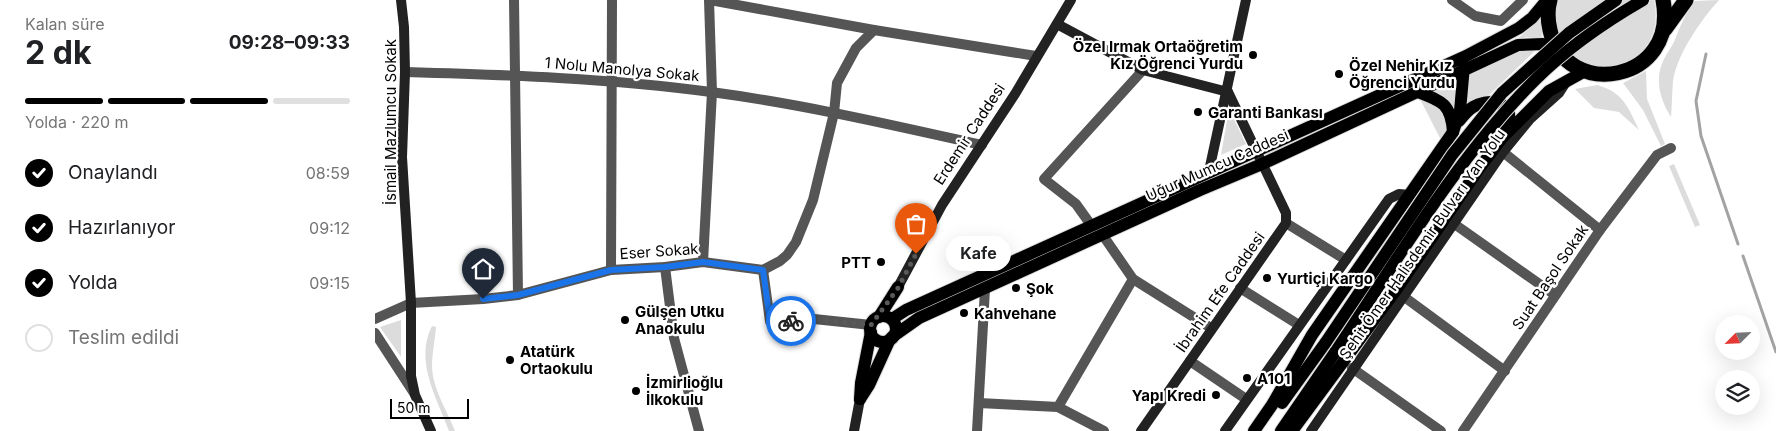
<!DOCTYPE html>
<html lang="tr">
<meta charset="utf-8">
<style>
body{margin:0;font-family:Inter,sans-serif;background:#f2f2f2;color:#202124;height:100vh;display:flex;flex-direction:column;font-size:19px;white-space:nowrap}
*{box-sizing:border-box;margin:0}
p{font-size:16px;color:#757577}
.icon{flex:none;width:28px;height:28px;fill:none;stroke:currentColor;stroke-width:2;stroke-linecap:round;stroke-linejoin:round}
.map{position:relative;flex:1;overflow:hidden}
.drawer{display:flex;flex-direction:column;background:#fff;width:375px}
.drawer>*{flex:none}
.needle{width:32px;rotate:246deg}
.controls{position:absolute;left:1340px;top:315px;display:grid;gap:10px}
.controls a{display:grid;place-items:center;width:45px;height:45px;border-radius:50%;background:#fff;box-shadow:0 5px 20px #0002;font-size:25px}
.scale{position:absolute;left:15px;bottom:12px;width:79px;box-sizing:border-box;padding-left:5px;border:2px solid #000;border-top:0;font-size:14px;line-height:18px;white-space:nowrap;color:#000;-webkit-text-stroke:4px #fff;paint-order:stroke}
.pin{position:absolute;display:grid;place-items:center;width:42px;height:42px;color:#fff;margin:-51px -21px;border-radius:50% 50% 50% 0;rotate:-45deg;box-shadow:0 0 5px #0007}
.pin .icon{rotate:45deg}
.courier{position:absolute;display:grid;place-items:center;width:50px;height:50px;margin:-25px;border:4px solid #1a73e8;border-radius:50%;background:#fff;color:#222;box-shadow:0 1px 6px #0007}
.bubble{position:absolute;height:35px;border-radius:18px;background:#fff;box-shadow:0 5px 20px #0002;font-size:16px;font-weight:700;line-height:35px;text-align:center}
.head em{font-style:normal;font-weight:700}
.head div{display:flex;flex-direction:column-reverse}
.head{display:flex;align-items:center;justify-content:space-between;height:85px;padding:0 25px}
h1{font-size:32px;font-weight:700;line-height:38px}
.bar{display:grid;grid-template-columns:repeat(4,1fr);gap:8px 5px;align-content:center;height:60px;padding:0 25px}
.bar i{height:6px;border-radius:4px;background:#e0e0e0}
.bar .current{background:#000}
.bar p{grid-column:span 4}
ol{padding:0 25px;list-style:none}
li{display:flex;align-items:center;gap:15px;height:55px}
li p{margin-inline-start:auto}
li .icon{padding:5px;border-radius:50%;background:#000;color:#fff;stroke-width:4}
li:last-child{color:#757577}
li i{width:28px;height:28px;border:2px solid #e0e0e0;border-radius:50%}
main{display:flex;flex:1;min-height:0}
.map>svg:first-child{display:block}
.green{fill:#dcdcdc}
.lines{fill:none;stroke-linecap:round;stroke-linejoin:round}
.stream{stroke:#a3a3a3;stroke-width:3}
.primary-casing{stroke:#dbdbdb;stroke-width:14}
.highway-casing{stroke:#dbdbdb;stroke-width:17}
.street{stroke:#555;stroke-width:10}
.secondary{stroke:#222;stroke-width:10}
.primary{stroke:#000;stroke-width:12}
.highway{stroke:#000;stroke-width:15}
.primary-bridge-casing{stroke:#dbdbdb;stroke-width:14;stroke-linecap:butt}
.primary-bridge{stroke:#000;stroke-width:12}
.done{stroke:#595959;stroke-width:5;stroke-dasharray:0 9}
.route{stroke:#1a73e8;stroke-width:6}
.poi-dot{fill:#000;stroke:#fff;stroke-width:2}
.labels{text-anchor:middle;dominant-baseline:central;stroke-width:4.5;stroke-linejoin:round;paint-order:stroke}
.poi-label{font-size:15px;font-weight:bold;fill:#000;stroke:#fff;text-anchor:start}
.street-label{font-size:15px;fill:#000;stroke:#fff}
</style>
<main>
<section class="drawer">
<div class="head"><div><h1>2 dk</h1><p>Kalan süre</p></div><em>09:28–09:33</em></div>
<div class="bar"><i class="current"></i><i class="current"></i><i class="current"></i><i></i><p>Yolda · 220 m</p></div>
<ol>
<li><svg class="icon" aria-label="check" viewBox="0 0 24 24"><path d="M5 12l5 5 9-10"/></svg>Onaylandı<p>08:59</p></li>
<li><svg class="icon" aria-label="check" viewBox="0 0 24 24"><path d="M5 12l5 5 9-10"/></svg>Hazırlanıyor<p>09:12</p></li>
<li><svg class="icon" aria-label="check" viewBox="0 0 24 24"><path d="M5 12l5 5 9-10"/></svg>Yolda<p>09:15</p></li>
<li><i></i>Teslim edildi</li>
</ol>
</section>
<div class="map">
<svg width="1401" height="431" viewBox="0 0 1401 431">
<rect width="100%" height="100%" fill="#fff"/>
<g class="green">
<path d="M1180 0H1279C1295 71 1199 94 1180 27 1177 19 1180 8 1180 0Z"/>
<path d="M1344 0C1326 20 1302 54 1298 81 1297 93 1297 105 1296 117 1285 99 1279 79 1289 59 1292 53 1296 48 1299 42 1305 27 1310 14 1320 1Z"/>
<path d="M1166 17 1167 39 1151 37 1098 61 1102 57 1146 36Z"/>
<path d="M1155 48 1160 51 1113 96 1099 101 1090 108 1094 72 1140 52Z"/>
<path d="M1086 65 894 156 890 149Z"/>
<path d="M1271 71 1272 99 1290 144 1286 146 1268 110 1248 83Z"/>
<path d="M1082 80 1079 116 1067 96 1059 91Z"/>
<path d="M1222 85C1248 92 1253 107 1264 130L1244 112 1219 108 1200 89Z"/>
<path d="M1045 99 1066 105 1075 126 1066 140Z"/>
<path d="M854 109 871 144 846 155Z"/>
<path d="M1299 164 1325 225 1320 227 1294 166Z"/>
<path d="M26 320V357L5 327Z"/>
<path d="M57 326 61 327C60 341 57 353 57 367 58 390 72 410 80 431H74C62 398 39 361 57 326Z"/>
</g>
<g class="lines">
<g class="stream">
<path d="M1331 54 1321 101 1326 136 1363 244"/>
<path d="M1368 256 1401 352"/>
</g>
<g class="primary-casing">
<g id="primary">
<path d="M1043 92C1067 101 1076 104 1078 132"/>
<path d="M1084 121C1088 116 1093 110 1098 107 1111 99 1137 99 1134 120 1134 125 1130 130 1129 135"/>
<circle cx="508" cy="329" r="13"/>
<path d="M504 317 523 287"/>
<path d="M517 319 531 310 1091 56 1144 28 1157 18 1172 0"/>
<path d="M517 337 544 318 825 190 887 164 1143 45 1168 44 1184 50"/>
<path d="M485 399 486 383 496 332"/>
<path d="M485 399 494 385 515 339"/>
<path d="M907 403 951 342"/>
<path d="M879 431 897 405 937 335 1078 132 1085 111 1089 66"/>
<path d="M906 431 961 351"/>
<path d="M917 431 1019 293 1103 170 1128 137 1174 91 1210 71"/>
</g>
</g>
<g class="highway-casing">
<g id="highway">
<path d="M1175 0C1172 10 1173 21 1175 30 1190 101 1304 83 1288 0"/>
<path d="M1290 29 1311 0"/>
</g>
</g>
<g class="street">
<path d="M139 0 143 295"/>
<path d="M335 0 499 30 661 56"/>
<path d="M1077 0 1100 16 1126 21 1148 0"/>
<path d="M30 72C132 75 235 78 336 92 427 104 517 125 607 145"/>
<path d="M1128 152 1225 230"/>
<path d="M911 223 971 260"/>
<path d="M1078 223 1180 295"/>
<path d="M716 225 701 204 669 179 768 70"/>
<path d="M727 234 758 279 836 328"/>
<path d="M328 262 337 92 334 0"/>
<path d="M290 267 299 338 324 431"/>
<path d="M236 270 237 0"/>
<path d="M388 270 395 321 439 319 496 325"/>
<path d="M865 288 924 325"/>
<path d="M1028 296 1130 371"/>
<path d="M0 319 36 303 108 299 143 295 236 270 290 267 328 262 388 270 405 261 412 255 421 242 438 200 459 113 462 83 481 48 499 30"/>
<path d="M0 333 39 393"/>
<path d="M815 361 871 399"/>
<path d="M977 368 1066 431"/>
<path d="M604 403 683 407 729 431"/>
<path d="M683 407 758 279"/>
<path d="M602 431 610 289"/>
<path d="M1088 431 1225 230 1282 155 1296 148"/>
</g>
<g class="secondary">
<path d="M26 0 29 27 30 72 27 157 36 303V376L40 395 56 431"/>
<path d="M682 24 768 70 853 92"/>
<path d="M834 171 871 0"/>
<path d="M523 287 567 205 640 94 696 0"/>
<path d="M479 431 485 399"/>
<path d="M766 431 911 223V213L853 92"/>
<path d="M850 431 1014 199 1024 194 1034 195"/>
<path d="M936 431 1128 152 1155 119 1184 93 1191 82"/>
</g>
<use href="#primary" class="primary"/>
<use href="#highway" class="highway"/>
<g class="primary-bridge-casing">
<g id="primary-bridge">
<path d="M951 342 1077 155 1127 93 1194 33 1241 0"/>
<path d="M961 351C1023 259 1082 157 1161 79 1192 48 1230 22 1268 0"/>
</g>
</g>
<use href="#primary-bridge" class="primary-bridge"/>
</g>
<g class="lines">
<path class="done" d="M416 321 439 319 496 325 523 288 541 254"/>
<path class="route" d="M108 299 143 295 236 270 290 267 328 262 388 270 395 321H416"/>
</g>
<g class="poi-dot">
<circle cx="878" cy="55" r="5"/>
<circle cx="964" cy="74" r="5"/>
<circle cx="823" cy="112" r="5"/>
<circle cx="506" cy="262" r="5"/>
<circle cx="892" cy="278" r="5"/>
<circle cx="641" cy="288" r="5"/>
<circle cx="589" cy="313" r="5"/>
<circle cx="250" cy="320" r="5"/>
<circle cx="135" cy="360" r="5"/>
<circle cx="872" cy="378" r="5"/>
<circle cx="261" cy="391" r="5"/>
<circle cx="841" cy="395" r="5"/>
</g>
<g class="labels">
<g class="poi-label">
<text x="868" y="46" text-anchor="end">Özel Irmak Ortaöğretim<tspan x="868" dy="17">Kız Öğrenci Yurdu</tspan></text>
<text x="974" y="65">Özel Nehir Kız<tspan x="974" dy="17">Öğrenci Yurdu</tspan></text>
<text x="833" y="112">Garanti Bankası</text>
<text x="496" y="262" text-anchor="end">PTT</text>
<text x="902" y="278">Yurtiçi Kargo</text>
<text x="651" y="288">Şok</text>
<text x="260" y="311">Gülşen Utku<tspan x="260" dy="17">Anaokulu</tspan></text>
<text x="599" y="313">Kahvehane</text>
<text x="145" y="351">Atatürk<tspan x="145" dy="17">Ortaokulu</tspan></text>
<text x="882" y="378">A101</text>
<text x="271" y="382">İzmirlioğlu<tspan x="271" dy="17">İlkokulu</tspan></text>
<text x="831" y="395" text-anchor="end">Yapı Kredi</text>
</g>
<g class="street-label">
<text transform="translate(247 69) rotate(5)">1 Nolu Manolya Sokak</text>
<text transform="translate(15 122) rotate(-90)">İsmail Mazlumcu Sokak</text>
<text transform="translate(594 134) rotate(-57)">Erdemir Caddesi</text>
<text transform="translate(842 165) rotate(-24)">Uğur Mumcu Caddesi</text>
<text transform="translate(1047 244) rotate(-55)">Şehit Ömer Halisdemir Bulvarı Yan Yolu</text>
<text transform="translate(284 251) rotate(-4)">Eser Sokak</text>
<text transform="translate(1175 277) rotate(-56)">Suat Başol Sokak</text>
<text transform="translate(845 292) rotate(-55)">İbrahim Efe Caddesi</text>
</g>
</g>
</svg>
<div class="controls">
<a><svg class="needle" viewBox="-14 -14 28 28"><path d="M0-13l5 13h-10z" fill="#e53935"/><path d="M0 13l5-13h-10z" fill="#757577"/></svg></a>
<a><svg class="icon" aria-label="layers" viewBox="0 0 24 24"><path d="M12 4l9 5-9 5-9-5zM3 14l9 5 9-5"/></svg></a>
</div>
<div class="scale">50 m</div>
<div class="pin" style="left:541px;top:254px;background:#ea580c"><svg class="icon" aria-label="bag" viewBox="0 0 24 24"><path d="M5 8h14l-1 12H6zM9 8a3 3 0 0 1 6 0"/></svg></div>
<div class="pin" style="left:108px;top:299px;background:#1f2937"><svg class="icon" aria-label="home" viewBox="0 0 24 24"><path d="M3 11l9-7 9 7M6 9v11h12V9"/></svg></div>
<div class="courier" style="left:416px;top:321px"><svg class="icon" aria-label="bike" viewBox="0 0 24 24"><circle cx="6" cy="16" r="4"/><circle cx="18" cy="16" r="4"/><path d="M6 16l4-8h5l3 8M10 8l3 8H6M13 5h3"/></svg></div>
<div class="bubble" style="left:571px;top:236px;width:65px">Kafe</div>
</div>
</main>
